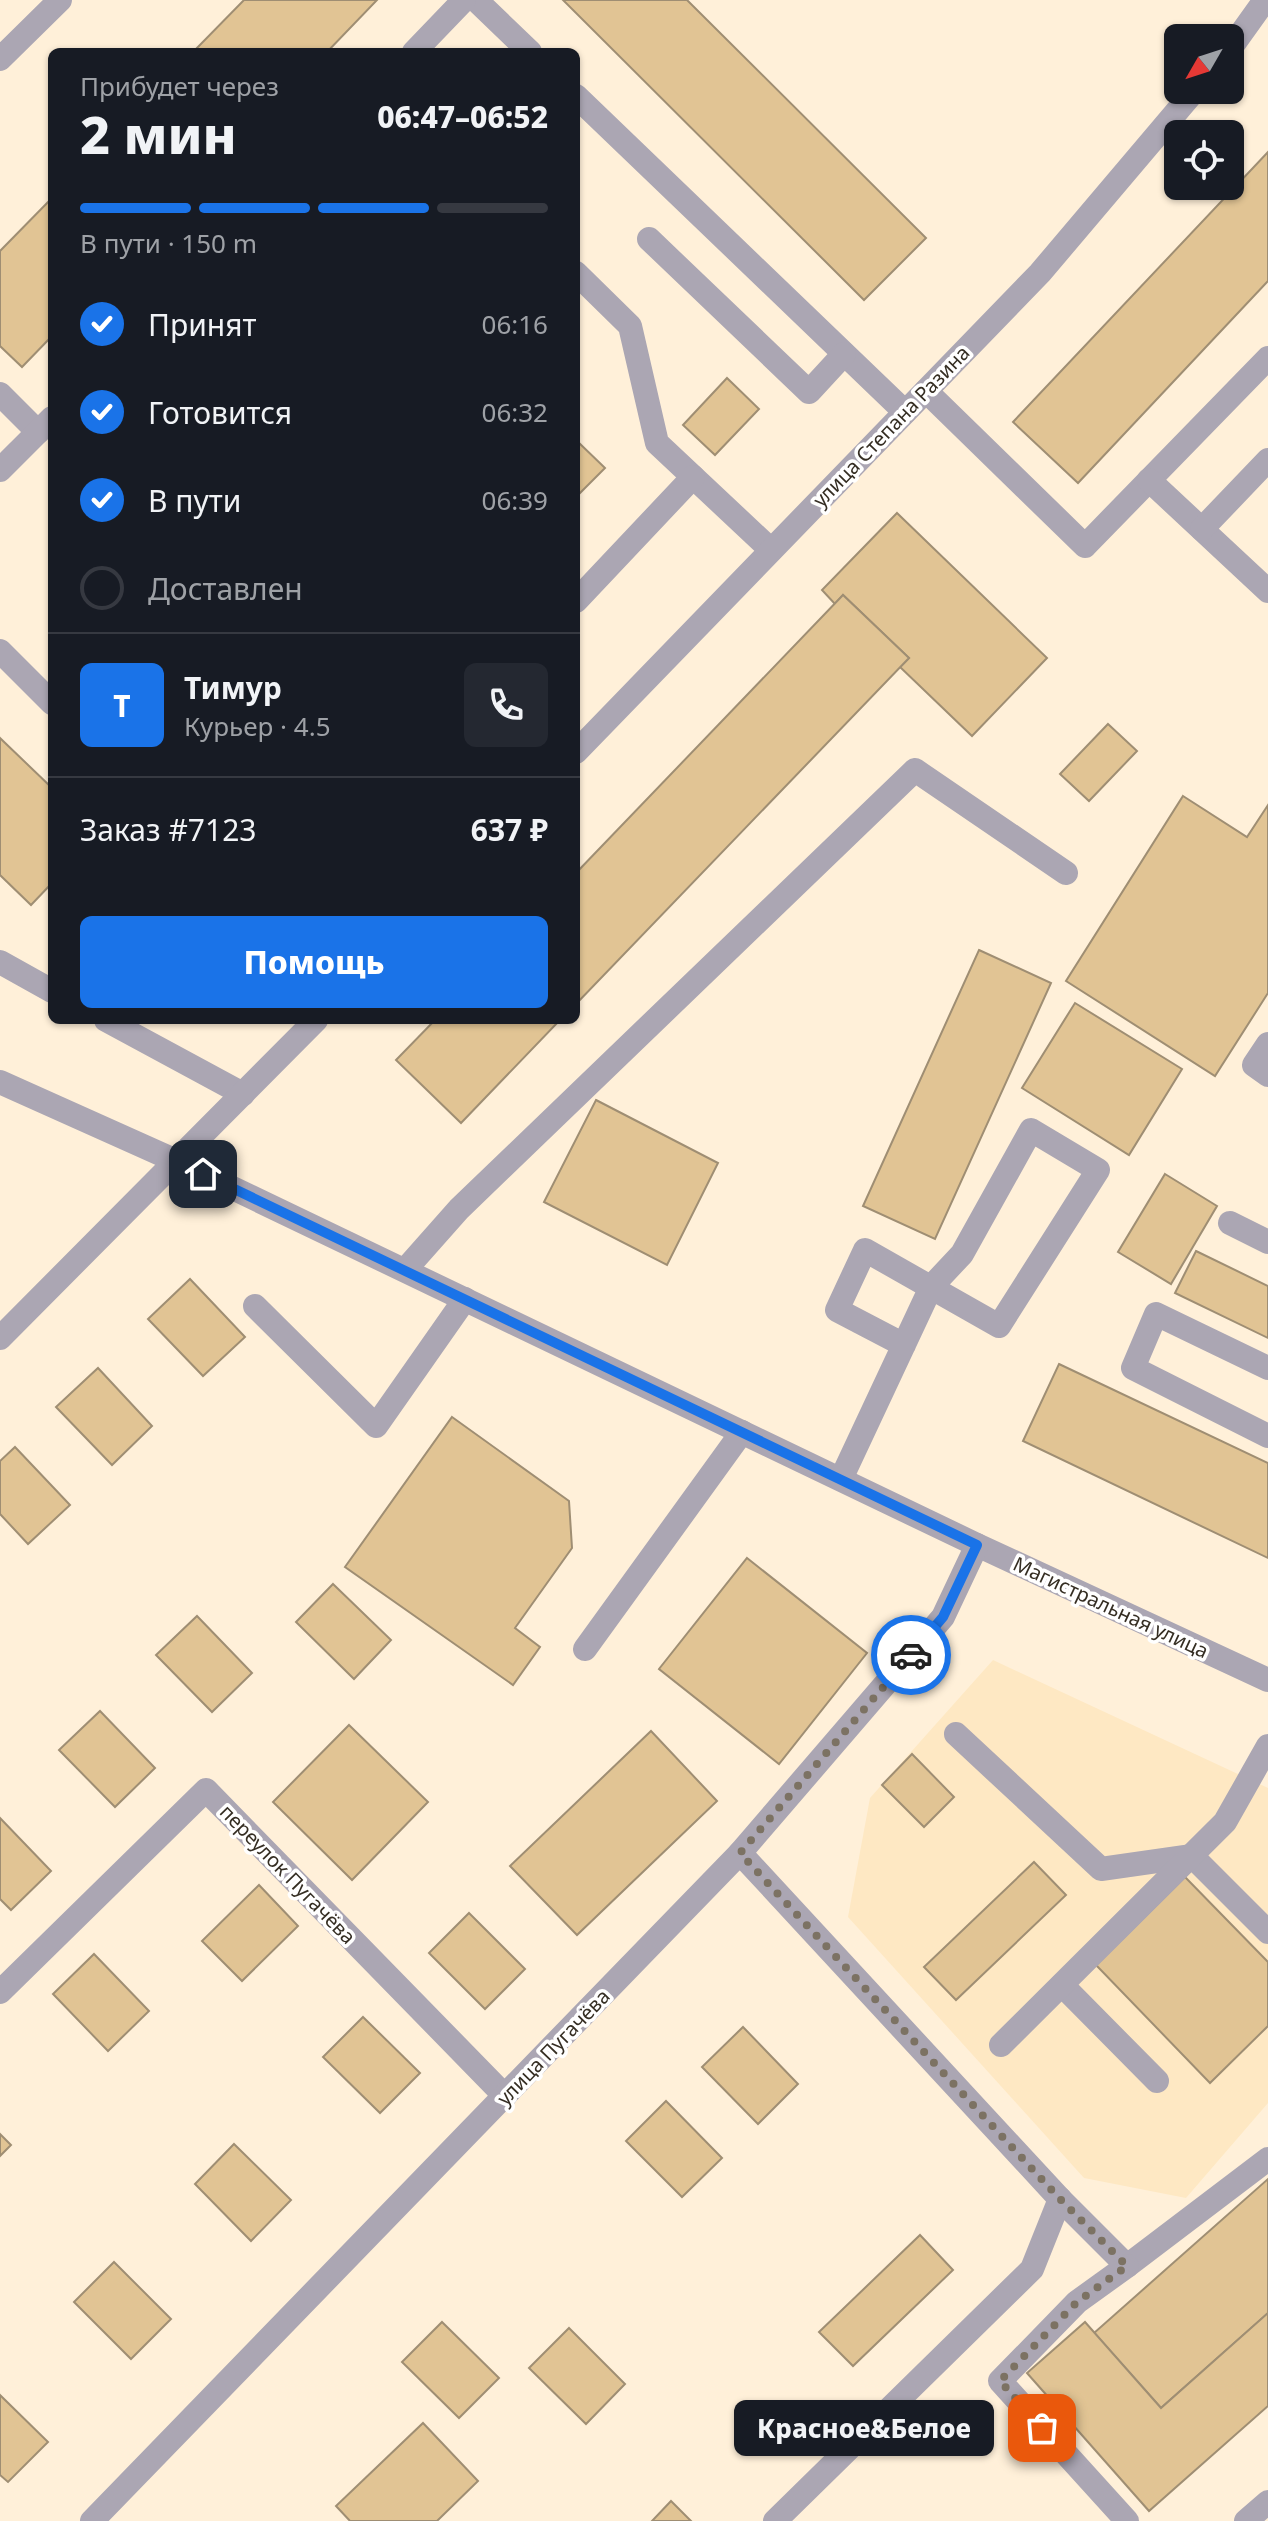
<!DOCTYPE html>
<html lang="ru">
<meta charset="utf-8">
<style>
body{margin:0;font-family:"Noto Sans",sans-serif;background:#242831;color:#f1f3f6;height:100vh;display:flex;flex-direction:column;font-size:30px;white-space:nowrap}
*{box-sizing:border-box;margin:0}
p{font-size:26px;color:#9ea1a6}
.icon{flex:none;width:44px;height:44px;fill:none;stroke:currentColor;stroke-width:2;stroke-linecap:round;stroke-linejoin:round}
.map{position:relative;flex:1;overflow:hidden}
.side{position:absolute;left:48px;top:48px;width:532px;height:976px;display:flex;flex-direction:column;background:#171b24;border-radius:12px;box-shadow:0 2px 6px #0004}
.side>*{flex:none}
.needle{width:52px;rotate:231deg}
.tools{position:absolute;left:1164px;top:24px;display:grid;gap:16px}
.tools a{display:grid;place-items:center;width:80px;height:80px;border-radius:12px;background:#171b24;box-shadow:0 2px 6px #0004;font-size:40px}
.pin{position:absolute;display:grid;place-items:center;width:68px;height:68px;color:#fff;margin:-34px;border-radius:16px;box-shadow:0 4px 12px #0006}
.courier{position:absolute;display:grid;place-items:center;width:80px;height:80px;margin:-40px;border:6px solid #1a73e8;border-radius:50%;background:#fff;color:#222;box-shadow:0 2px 10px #0007}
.bubble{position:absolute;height:56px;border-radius:12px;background:#171b24;box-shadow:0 2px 6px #0004;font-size:26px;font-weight:800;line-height:56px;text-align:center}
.headline em{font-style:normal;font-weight:800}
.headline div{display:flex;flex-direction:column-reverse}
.headline{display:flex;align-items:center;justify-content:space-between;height:136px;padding:0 32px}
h1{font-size:52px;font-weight:800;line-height:60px}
.bar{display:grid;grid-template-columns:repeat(4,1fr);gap:12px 8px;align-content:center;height:96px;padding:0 32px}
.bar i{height:10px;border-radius:6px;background:#363941}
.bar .selected{background:#1a73e8}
.bar p{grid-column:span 4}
.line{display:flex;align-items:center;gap:20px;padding:0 32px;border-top:2px solid #363941}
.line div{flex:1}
.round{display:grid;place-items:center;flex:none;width:84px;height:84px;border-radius:12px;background:#242831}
ol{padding:0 32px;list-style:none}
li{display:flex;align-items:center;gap:24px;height:88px}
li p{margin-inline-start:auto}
li .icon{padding:8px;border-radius:50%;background:#1a73e8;color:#fff;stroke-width:4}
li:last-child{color:#9ea1a6}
li i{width:44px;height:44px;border:4px solid #363941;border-radius:50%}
.action{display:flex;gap:16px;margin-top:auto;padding:16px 32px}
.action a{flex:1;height:92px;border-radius:12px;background:#1a73e8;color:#fff;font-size:32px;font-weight:800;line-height:92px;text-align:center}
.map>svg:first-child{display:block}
.built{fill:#fee8c3}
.building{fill:#e1c494;stroke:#9f8e73;stroke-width:2}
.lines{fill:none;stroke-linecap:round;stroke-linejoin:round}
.minor{stroke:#aba6b3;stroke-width:24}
.done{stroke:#7c7263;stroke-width:8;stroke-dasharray:0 14.4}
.route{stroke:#1a73e8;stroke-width:10}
.labels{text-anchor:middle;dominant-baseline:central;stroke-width:7;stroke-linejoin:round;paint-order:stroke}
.street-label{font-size:20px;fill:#352e23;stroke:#fff}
</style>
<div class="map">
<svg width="1268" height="2521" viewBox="0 0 1268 2521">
<rect width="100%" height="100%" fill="#fff0d9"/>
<path class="built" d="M993 1660 1268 1788V2103L1186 2198 1084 2178 848 1917 870 1798Z"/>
<g class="building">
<path d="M244 0H377L327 52H193Z"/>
<path d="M563 0H687L926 238 864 300Z"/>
<path d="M1268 152V281L1078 483 1013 422Z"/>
<path d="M52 198V336L22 367 0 346V251Z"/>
<path d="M727 378 759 409 715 455 683 425Z"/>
<path d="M576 440 605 468 576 497Z"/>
<path d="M897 513 1047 658 972 736 900 667 909 658 843 595 835 604 822 590Z"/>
<path d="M843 595 909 658 576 1004V873Z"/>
<path d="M1108 724 1137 751 1089 801 1060 774Z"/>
<path d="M0 738 52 788V883L31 905 0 875Z"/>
<path d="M1183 796 1247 837 1268 805V993L1215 1076 1066 981Z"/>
<path d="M979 950 1051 983 935 1239 863 1206Z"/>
<path d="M1075 1003 1182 1069 1129 1155 1022 1088Z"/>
<path d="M435 1020H560L461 1123 396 1060Z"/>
<path d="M596 1100 718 1163 667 1265 544 1202Z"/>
<path d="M1165 1174 1217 1206 1171 1284 1118 1252Z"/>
<path d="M1196 1251 1268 1286V1338L1175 1293Z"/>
<path d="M190 1279 245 1337 203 1376 148 1319Z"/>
<path d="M1059 1364 1268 1463V1558L1023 1441Z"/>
<path d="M98 1368 152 1426 112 1465 56 1407Z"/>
<path d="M452 1417 569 1501 572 1548 515 1628 540 1647 513 1685 345 1567Z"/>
<path d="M15 1447 70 1505 28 1544 0 1514V1461Z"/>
<path d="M747 1558 867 1653 779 1764 659 1669Z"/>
<path d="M333 1584 391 1640 354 1679 296 1622Z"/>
<path d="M197 1616 252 1673 212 1712 156 1655Z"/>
<path d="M100 1711 155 1768 115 1807 59 1750Z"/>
<path d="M349 1725 428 1802 352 1880 273 1802Z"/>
<path d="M651 1731 717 1801 577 1935 510 1866Z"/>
<path d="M912 1754 954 1797 924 1827 882 1785Z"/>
<path d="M0 1818 51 1871 11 1910 0 1899Z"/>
<path d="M1034 1862 1066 1895 956 2000 924 1967Z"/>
<path d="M1185 1877 1268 1962V2026L1210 2083 1096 1965Z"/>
<path d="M259 1885 298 1926 242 1981 202 1941Z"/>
<path d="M469 1913 525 1969 485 2009 429 1953Z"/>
<path d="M94 1954 149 2011 108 2051 53 1994Z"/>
<path d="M363 2017 420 2073 380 2113 323 2057Z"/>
<path d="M743 2027 798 2084 758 2124 702 2067Z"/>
<path d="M666 2101 722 2158 682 2197 626 2141Z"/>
<path d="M0 2134 11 2145 0 2156Z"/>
<path d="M234 2144 291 2200 251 2241 195 2184Z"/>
<path d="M1268 2179V2313L1161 2408 1094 2333Z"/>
<path d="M920 2235 953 2270 853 2366 819 2332Z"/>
<path d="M114 2262 171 2319 131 2359 74 2302Z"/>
<path d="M1268 2313V2406L1149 2511 1027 2373 1085 2322 1161 2408Z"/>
<path d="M442 2322 499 2378 459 2418 402 2362Z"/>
<path d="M569 2328 625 2384 586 2424 529 2368Z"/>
<path d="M0 2395 48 2442 8 2482 0 2475Z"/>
<path d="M423 2423 478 2481 437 2521H350L336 2506Z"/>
<path d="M671 2501 691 2521H652Z"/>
</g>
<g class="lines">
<g class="minor">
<path d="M476 0 530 52"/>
<path d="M1230 49 1265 0"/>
<path d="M414 52 464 0"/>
<path d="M0 59 60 0"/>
<path d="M576 96 905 412"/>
<path d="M649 239 809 392 844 354"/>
<path d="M576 273 630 326 657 443 771 550"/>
<path d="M926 391 1085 546 1268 358"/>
<path d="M0 394 38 432"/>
<path d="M0 470 52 418"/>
<path d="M1149 480 1268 591"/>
<path d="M1202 529 1268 460"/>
<path d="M576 601 693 477"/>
<path d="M0 651 52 703"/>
<path d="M576 752 1040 273 1195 90"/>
<path d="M0 962 52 991"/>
<path d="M106 1020 243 1094"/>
<path d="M1268 1044 1254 1065 1268 1075"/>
<path d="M0 1082 174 1160 977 1545 1268 1680"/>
<path d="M1230 1223 1268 1242"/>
<path d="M405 1270 459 1209 915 770 1066 873"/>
<path d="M255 1306 376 1426 465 1299"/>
<path d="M0 1338 316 1020"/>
<path d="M1268 1368 1156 1314 1133 1368 1268 1436"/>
<path d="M841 1479 931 1287 962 1254 1031 1130 1098 1170 999 1326 865 1250 837 1310 904 1345"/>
<path d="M585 1649 742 1432"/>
<path d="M956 1734 1101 1869 1192 1856 1268 1932"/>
<path d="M740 1853 1060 2199 1127 2266 1268 2159"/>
<path d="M1062 1985 1157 2081"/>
<path d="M0 1992 206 1790 505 2096"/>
<path d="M1001 2045 1225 1822 1268 1746"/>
<path d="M92 2521 740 1853 943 1617 977 1545"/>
<path d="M775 2521 1032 2269 1060 2199"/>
<path d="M1127 2521 1000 2381 1077 2302 1127 2266"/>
<path d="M1246 2521 1268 2502"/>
</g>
</g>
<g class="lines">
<path class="done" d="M911 1655 740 1853 1060 2199 1127 2266 1077 2302 1000 2381 1042 2428"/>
<path class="route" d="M203 1174 977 1545 943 1617 911 1655"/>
</g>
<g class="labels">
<g class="street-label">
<text transform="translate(891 426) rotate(-46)">улица Степана Разина</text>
<text transform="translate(1111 1607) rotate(25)">Магистральная улица</text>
<text transform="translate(288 1874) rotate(46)">переулок Пугачёва</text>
<text transform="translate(553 2047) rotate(-46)">улица Пугачёва</text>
</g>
</g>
</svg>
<div class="tools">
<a><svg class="needle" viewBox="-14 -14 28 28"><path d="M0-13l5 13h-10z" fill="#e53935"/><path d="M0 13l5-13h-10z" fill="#9ea1a6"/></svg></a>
<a><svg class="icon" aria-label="locate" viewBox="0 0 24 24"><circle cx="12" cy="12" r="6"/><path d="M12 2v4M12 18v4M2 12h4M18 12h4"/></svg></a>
</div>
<div class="pin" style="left:1042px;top:2428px;background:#ea580c"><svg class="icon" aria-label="bag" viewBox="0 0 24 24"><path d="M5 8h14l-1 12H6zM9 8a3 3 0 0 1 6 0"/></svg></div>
<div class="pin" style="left:203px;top:1174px;background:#1f2937"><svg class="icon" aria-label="home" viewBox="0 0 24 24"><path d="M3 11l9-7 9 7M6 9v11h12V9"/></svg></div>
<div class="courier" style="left:911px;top:1655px"><svg class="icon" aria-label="car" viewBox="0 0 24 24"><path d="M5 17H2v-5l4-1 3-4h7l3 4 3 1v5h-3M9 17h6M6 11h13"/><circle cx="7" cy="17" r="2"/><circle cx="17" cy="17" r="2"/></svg></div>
<div class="bubble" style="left:734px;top:2400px;width:260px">Красное&amp;Белое</div>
<section class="side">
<div class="headline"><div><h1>2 мин</h1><p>Прибудет через</p></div><em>06:47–06:52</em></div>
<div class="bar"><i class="selected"></i><i class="selected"></i><i class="selected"></i><i></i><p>В пути · 150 m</p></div>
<ol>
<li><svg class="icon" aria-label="check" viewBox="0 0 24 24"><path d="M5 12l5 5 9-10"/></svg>Принят<p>06:16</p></li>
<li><svg class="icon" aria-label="check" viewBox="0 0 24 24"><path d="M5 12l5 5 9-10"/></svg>Готовится<p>06:32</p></li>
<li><svg class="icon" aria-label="check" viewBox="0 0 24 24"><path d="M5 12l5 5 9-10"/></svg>В пути<p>06:39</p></li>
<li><i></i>Доставлен</li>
</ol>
<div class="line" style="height:144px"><b class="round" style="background:#1a73e8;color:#fff">Т</b><div><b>Тимур</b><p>Курьер · 4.5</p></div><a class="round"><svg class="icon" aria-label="phone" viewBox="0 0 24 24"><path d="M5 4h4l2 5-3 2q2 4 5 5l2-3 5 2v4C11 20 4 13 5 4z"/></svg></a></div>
<div class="line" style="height:104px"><div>Заказ #7123</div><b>637 ₽</b></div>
<div class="action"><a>Помощь</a></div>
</section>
</div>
